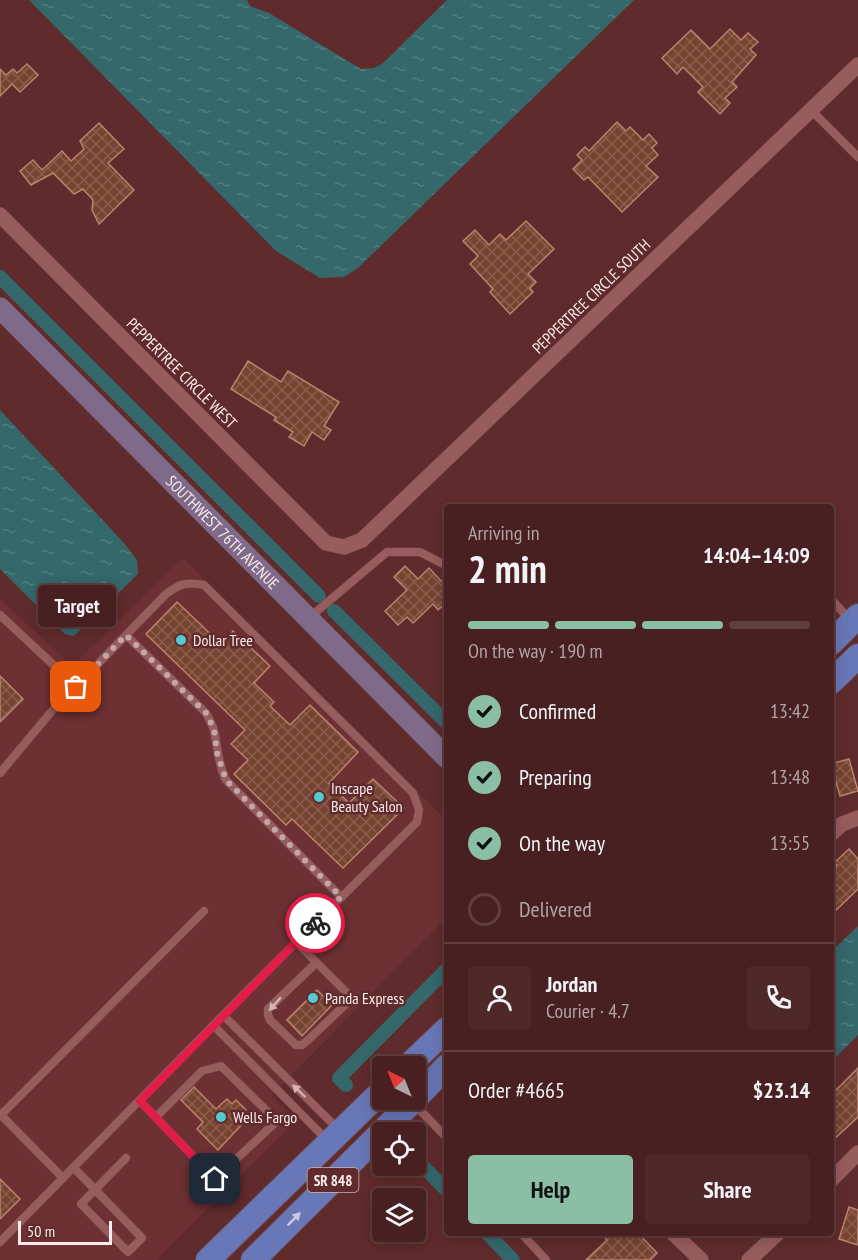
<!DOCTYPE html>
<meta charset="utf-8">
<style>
body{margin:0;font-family:"PT Sans Narrow",sans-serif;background:#4f282a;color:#f1f3f6;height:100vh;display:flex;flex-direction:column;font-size:22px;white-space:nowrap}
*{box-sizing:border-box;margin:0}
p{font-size:20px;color:#b1a3a5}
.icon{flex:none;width:33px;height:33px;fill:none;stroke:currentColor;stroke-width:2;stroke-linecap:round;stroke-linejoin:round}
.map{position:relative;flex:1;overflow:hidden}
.panel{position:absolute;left:444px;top:504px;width:390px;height:732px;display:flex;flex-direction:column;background:#482021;border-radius:6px;box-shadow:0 3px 15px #0003,0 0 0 2px #603e3f}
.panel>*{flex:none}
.needle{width:39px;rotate:317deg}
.fabs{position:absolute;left:372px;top:1056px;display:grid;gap:12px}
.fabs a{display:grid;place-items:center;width:54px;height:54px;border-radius:6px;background:#482021;box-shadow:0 3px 15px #0003,0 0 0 2px #603e3f;font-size:30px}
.scale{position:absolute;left:18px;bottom:15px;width:94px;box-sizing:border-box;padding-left:6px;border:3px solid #faecec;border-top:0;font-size:16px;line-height:21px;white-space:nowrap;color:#faecec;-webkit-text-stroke:4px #602b2c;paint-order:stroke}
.pin{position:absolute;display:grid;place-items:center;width:51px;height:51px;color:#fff;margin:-26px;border-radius:12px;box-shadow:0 3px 9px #0006}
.courier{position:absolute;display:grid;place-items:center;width:60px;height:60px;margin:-30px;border:4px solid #e11d48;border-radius:50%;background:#fff;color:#222;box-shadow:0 2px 8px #0007}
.bubble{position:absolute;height:42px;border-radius:6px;background:#482021;box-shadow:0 3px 15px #0003,0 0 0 2px #603e3f;font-size:20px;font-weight:600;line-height:42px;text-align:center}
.head em{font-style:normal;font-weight:600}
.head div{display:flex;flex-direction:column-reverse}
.head{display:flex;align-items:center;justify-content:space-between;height:102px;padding:0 24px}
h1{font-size:39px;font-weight:600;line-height:45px}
.bar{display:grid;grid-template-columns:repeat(4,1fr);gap:9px 6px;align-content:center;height:72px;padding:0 24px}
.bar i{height:8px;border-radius:4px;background:#603e3f}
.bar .on{background:#8abfa5}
.bar p{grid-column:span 4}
.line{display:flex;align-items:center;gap:15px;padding:0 24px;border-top:2px solid #603e3f}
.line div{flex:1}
.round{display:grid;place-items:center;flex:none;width:63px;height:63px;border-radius:6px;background:#4f282a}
ol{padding:0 24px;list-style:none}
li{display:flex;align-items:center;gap:18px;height:66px}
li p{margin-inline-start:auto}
li .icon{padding:6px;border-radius:50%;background:#8abfa5;color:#111;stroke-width:4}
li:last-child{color:#b1a3a5}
li i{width:33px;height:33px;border:3px solid #603e3f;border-radius:50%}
.button{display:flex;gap:12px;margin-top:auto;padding:12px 24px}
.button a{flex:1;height:69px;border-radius:6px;background:#8abfa5;color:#111;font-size:24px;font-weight:600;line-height:69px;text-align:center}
.button a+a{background:#4f282a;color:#f1f3f6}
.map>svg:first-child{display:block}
.built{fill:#6e3133}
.water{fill:url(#water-ripples)}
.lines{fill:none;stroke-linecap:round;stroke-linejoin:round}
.canal{stroke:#34686b;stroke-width:14}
.building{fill:url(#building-cross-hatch);stroke:#bb826e;stroke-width:1.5}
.lane-casing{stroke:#6e4548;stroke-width:9}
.street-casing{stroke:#6e4548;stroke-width:16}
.secondary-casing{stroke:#6e4548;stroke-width:22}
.primary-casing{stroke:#6e4548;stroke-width:26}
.lane{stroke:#975d5c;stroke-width:8}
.street{stroke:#975d5c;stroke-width:15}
.secondary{stroke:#806a8a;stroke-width:21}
.primary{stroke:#6877b7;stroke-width:24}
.oneway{fill:#d2b3b2}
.oneway2{fill:#cec9dc}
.done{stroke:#c4a8a9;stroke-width:6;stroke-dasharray:0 10.8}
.route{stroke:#e11d48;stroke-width:8}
.poi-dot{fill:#51ccd3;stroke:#602b2c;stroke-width:2}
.labels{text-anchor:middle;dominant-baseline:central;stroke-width:5;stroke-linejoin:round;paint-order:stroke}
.shield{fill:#602b2c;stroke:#ccb2b2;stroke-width:1.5}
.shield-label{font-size:15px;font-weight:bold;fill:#faecec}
.street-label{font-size:16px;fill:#faecec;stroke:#602b2c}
.poi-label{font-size:16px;fill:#faecec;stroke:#602b2c;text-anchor:start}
</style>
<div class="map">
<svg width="858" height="1260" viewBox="0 0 858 1260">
<defs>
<pattern id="water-ripples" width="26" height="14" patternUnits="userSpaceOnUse" patternTransform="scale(1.5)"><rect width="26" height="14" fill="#34686b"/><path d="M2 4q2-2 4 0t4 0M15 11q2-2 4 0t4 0" fill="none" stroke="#527e80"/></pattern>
<pattern id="building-cross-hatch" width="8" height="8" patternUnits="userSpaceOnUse" patternTransform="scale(1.5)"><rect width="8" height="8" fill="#774431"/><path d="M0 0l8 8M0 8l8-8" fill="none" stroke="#8b5f4f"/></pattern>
</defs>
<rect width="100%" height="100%" fill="#602b2c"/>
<path class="built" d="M183 558 447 821V917L271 1096 296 1121 156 1260H0V599L72 666Z"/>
<g class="water">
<path d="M29 0H247L250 6 269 13 361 69 373 68 382 64 447 0H634L358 268 344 277 320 278 276 251Z"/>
<path d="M0 410 124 543 137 560 138 574 74 636 65 634 0 569Z"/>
<path d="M858 926V1035L831 1062V952Z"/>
</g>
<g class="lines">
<g class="canal">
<path d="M0 277 319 596"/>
<path d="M334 611 447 723"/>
<path d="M346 1085 339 1078 447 969"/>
<path d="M416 1159 447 1191"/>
<path d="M487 1233 513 1260"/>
</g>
</g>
<g class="building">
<path d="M730 29 741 40 748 33 758 42 750 49 756 55 732 82 737 87 725 98 730 103 720 114 698 92 703 87 683 67 677 74 662 58 691 30 710 49Z"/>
<path d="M27 64 38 75 20 92 12 84 0 96V69L6 75 13 69 17 73Z"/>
<path d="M617 122 626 131 630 127 643 140 649 134 657 143 652 148 658 155 646 166 658 177 622 212 588 177 584 180 573 169 582 160 577 155 585 147 589 151Z"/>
<path d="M99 123 124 149 108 163 134 190 99 224 92 210 93 200 83 189 74 194 53 173 31 185 20 171 33 160 42 170 62 151 71 161 84 149 80 141Z"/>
<path d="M526 221 554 249 528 274 536 282 530 288 533 292 510 314 490 292 493 289 470 264 478 256 463 241 475 230 489 245 500 234 506 240Z"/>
<path d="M248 361 281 382 288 371 339 402 324 426 331 430 324 440 312 432 304 446 289 437 293 432 274 420 276 417 231 389Z"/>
<path d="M405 566 418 579 429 568 447 587V602L438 610 433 604 413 623 407 617 398 625 385 611 407 590 394 577Z"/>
<path d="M177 602 221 644 233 631 270 666 254 683 274 702 270 706 290 725 310 705 358 752 329 783 349 803 373 779 404 808 343 868 292 819 286 825 234 774 248 760 231 744 245 730 146 634Z"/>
<path d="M0 676 23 699 0 722Z"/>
<path d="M849 759 858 791 840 796 831 764Z"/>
<path d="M849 849 858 859V889L831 915V871L837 865 834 863Z"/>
<path d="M317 990 332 1005 302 1036 287 1020Z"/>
<path d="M858 1068V1117L831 1142V1095Z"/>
<path d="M194 1087 216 1109 227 1099 232 1104 236 1100 246 1110 242 1114 247 1119 218 1150 197 1129 203 1122 181 1100Z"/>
<path d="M0 1179 20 1199 0 1219Z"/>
<path d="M849 1207 858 1210V1245L839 1239Z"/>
<path d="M600 1233H638L657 1253 650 1260H586L607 1240Z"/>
</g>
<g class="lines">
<g class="lane-casing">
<g id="lane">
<path d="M811 110 858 157"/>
<path d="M831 599 851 621"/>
<path d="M0 615 76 686"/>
<path d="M310 617 387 552H420L447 566"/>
<path d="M126 635 206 713C209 719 213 725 214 731 218 748 218 764 226 780L341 897"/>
<path d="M0 773 51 712 166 594C181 583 187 582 204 585L413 793 419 810 417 822 251 987 0 1242"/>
<path d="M296 942 346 992 347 999 345 1005 308 1040 302 1045H296L270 1020 268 1015V1009L316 963"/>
<path d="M224 1016 338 1129"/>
<path d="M214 1026 327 1140"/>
<path d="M140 1101 215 1179 277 1121 221 1066 202 1071 156 1117"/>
<path d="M415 1105 447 1138"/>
<path d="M0 1114 63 1178"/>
<path d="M1 1115 204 911"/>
<path d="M74 1168 142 1238 128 1252 81 1204 126 1158"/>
<path d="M521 1233 546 1260"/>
</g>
</g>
<g class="street-casing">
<g id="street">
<path d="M0 215 326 543 344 547 362 540 858 65"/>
<path d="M831 834 842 824 858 818"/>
<path d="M831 1180 858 1153"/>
<path d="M673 1233 701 1260"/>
<path d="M749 1260 778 1233"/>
</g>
</g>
<g class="secondary-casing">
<g id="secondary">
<path id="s1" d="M0 308 447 758"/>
</g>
</g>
<g class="primary-casing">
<g id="primary">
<path d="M831 643 858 616"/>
<path d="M831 682 858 656"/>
<path d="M408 1066 447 1029"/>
<path d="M416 1098 447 1066"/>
<path d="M208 1260 382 1091"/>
<path d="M253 1260 414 1100"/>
</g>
</g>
<use href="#lane" class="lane"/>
<use href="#street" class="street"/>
<use href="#secondary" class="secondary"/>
<use href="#primary" class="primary"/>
</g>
<defs><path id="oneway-solid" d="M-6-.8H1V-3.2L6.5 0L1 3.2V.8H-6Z" transform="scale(1.5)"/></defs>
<g class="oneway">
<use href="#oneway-solid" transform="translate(275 1004) rotate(131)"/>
<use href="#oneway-solid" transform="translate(299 1091) rotate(-136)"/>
</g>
<use class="oneway2" href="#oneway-solid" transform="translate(294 1219) rotate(-45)"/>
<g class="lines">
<path class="done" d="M76 687 126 635 206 713 214 729 217 753 226 780 341 897 315 923"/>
<path class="route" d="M215 1179 140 1101 315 923"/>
</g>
<g class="poi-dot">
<circle cx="181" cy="640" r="6"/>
<circle cx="319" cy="797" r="6"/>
<circle cx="313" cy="998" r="6"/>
<circle cx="221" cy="1117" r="6"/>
</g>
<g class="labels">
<rect class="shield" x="307.5" y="1168" width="51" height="24" rx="4.5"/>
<g class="shield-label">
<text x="333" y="1180">SR 848</text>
</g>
<g class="street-label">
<text transform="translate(591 296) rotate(-44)">PEPPERTREE CIRCLE SOUTH</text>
<text transform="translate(182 373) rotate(45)">PEPPERTREE CIRCLE WEST</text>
<text stroke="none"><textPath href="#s1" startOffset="316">SOUTHWEST 76TH AVENUE</textPath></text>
</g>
<g class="poi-label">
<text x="193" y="640">Dollar Tree</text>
<text x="331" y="788">Inscape<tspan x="331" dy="18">Beauty Salon</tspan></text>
<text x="325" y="998">Panda Express</text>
<text x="233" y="1117">Wells Fargo</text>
</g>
</g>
</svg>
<div class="fabs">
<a><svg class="needle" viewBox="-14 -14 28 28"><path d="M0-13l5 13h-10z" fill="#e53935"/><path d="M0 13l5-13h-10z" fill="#b1a3a5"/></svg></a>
<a><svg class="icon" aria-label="locate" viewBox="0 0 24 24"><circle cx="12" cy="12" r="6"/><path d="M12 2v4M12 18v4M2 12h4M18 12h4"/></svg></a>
<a><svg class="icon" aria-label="layers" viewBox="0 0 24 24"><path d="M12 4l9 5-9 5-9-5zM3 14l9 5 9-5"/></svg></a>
</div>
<div class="scale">50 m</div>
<div class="pin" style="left:76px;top:687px;background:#ea580c"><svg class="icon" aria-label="bag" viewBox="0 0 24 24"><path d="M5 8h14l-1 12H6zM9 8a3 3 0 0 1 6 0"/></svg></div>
<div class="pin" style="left:215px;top:1179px;background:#1f2937"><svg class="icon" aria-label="home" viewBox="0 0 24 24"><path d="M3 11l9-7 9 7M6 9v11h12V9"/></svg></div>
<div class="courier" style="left:315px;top:923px"><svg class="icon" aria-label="bike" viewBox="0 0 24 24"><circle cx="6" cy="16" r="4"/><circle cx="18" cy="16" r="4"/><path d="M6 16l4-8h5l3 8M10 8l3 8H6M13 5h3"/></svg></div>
<div class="bubble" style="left:38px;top:585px;width:78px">Target</div>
<section class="panel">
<div class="head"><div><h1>2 min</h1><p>Arriving in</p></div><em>14:04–14:09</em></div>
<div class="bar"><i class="on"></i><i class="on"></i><i class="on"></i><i></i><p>On the way · 190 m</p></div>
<ol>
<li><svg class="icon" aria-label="check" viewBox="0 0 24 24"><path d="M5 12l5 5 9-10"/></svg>Confirmed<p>13:42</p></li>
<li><svg class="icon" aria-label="check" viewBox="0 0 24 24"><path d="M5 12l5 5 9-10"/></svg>Preparing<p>13:48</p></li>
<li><svg class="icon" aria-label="check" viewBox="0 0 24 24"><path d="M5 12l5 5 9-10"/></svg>On the way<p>13:55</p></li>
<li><i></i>Delivered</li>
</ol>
<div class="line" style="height:108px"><a class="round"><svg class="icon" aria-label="person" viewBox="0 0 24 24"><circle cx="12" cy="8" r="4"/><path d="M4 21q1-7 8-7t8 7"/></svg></a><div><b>Jordan</b><p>Courier · 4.7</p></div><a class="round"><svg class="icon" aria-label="phone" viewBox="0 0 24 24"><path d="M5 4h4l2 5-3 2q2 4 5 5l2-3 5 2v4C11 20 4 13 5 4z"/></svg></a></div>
<div class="line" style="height:78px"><div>Order #4665</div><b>$23.14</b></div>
<div class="button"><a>Help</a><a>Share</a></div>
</section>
</div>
